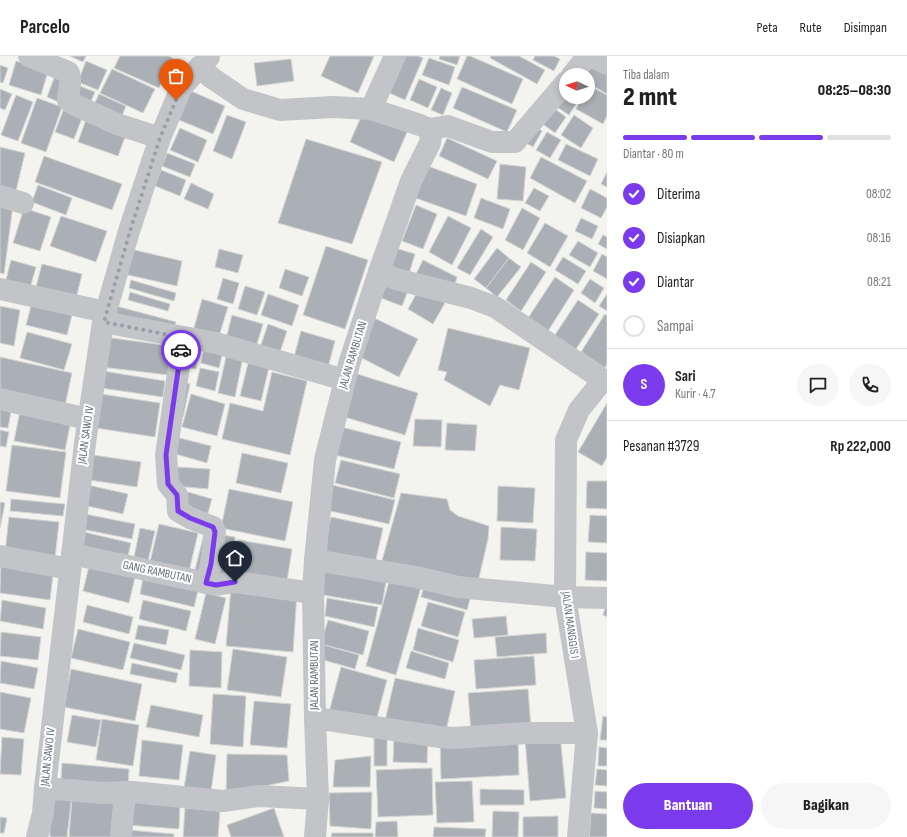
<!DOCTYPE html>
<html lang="id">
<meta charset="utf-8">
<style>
body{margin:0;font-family:"Sofia Sans Condensed",sans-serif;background:#f6f6f6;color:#222;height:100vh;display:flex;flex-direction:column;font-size:15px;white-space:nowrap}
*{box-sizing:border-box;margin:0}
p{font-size:13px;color:#767676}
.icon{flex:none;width:22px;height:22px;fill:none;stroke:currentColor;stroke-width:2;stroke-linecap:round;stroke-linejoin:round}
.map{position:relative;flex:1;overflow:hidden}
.panel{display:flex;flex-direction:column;background:#fff;width:300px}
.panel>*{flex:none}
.needle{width:26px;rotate:273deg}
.buttons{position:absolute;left:559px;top:12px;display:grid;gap:8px}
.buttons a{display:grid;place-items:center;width:36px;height:36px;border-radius:50%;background:#fff;box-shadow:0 2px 6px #0003;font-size:20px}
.pin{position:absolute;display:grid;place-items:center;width:34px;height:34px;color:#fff;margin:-41px -17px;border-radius:50% 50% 50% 0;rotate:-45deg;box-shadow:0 0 4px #0007}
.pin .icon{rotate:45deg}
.courier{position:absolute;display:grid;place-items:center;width:40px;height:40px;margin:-20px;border:3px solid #7c3aed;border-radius:50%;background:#fff;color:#222;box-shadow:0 1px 5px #0007}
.overview em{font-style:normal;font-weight:800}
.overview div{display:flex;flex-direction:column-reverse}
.overview{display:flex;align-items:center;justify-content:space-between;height:68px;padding:0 16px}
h1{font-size:26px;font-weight:800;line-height:30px}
.bar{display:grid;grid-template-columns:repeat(4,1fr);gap:6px 4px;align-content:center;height:48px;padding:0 16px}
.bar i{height:5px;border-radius:3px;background:#e0e0e0}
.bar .current{background:#7c3aed}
.bar p{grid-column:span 4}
.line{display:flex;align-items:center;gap:10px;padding:0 16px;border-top:1px solid #e0e0e0}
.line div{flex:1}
.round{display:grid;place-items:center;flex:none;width:42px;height:42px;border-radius:21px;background:#f6f6f6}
ol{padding:0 16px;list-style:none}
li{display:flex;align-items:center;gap:12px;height:44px}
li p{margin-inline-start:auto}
li .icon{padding:4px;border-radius:50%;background:#7c3aed;color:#fff;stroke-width:4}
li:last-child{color:#767676}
li i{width:22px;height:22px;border:2px solid #e0e0e0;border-radius:50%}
.action{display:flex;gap:8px;margin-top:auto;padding:8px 16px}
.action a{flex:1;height:46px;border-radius:24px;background:#7c3aed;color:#fff;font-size:16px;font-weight:800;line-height:46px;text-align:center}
.action a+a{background:#f6f6f6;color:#222}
header{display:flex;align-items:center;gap:24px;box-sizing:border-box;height:56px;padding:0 20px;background:#fff;border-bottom:1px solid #e0e0e0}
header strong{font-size:19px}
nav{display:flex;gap:22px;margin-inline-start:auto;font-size:14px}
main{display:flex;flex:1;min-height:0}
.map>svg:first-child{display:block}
.building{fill:#aab0b5;stroke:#d4d5d2}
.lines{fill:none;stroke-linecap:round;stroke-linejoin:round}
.minor{stroke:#c2c4c8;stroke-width:22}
.done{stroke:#969fa6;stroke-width:4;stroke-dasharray:0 7.2}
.route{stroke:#7c3aed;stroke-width:5}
.labels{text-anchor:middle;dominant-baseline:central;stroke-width:4;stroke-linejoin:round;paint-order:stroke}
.street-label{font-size:12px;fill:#64717f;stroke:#fff}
</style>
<header>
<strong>Parcelo</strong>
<nav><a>Peta</a><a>Rute</a><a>Disimpan</a></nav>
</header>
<main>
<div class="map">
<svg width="607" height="781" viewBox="0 0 607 781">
<rect width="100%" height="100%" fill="#f3f4ef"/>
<g class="building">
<path d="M70 0H86L83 6Z"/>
<path d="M120 0H168L173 2 159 32 114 12Z"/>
<path d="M330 0H374L358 37 321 20Z"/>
<path d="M400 0H418L423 2 405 44 385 35Z"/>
<path d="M440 0H460L457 9 439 3Z"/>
<path d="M467 0H470L523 23 512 48 457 23Z"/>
<path d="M491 0H519L545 14 537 28 490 2Z"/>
<path d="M535 0H554L560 3 554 15 533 4Z"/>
<path d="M429 2 455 11 449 29 422 19Z"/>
<path d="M291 3 294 25 257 30 254 7Z"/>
<path d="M16 5 48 15 41 39 9 29Z"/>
<path d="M86 5 107 14 98 34 78 26Z"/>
<path d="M589 6 607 16V38L588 27V19H581Z"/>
<path d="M0 9 8 12 3 27 0 26Z"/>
<path d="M112 13 155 33 143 57 100 37Z"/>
<path d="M56 17 71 23 61 47 47 41Z"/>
<path d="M419 23 437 31 428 52 410 44Z"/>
<path d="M75 28 95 36 88 52 68 43Z"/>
<path d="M588 29 607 39V60L603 68 576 53 582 41H588Z"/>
<path d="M462 31 517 54 507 76 453 52Z"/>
<path d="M441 32 452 37 443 59 431 54Z"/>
<path d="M0 33 12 38 5 54 0 52Z"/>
<path d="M191 35 225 50 213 78 179 64Z"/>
<path d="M99 38 126 50 119 67 91 55Z"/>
<path d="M16 39 33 46 18 85 1 79Z"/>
<path d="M566 41H576L579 43 569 59 551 47Z"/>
<path d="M37 42 62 51 46 96 21 87Z"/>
<path d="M66 47 85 54 74 83 55 76Z"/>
<path d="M548 48 566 61 555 77 537 64Z"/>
<path d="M364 54 408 74 394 106 350 86Z"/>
<path d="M88 58 128 73 118 100 78 86Z"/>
<path d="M227 59 246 66 232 103 213 95Z"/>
<path d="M574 59 593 72 581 92 561 79Z"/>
<path d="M530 68 542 75 533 91 521 84Z"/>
<path d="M180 72 207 84 198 106 170 94Z"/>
<path d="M547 76 561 84 550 102 536 94Z"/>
<path d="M447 82 497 105 488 123 439 100Z"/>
<path d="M306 83 382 106 352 188 278 167Z"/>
<path d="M566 88 598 103 590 120 558 104Z"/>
<path d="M0 91 25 97 15 139 0 135Z"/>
<path d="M167 97 195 108 190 121 162 110Z"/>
<path d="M44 100 122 128 112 154 35 126Z"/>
<path d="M541 101 587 125 575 147 530 122Z"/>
<path d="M500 108 526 111 523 145 497 143Z"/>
<path d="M425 109 477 128 466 160 413 141Z"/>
<path d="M161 114 186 124 180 140 155 130Z"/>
<path d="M607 116V131L601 128Z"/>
<path d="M191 127 214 138 208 153 184 143Z"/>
<path d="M38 129 72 142 66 159 32 146Z"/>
<path d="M534 132 549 140 540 155 525 147Z"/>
<path d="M590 133 607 142V151L601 162 581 152Z"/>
<path d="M481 142 510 153 503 173 474 162Z"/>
<path d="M0 147 13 149 4 218 0 217Z"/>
<path d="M416 149 437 158 423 193 402 185Z"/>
<path d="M24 152 51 161 40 195 13 187Z"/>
<path d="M522 152 540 162 523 194 505 184Z"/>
<path d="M61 160 107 175 96 206 50 190Z"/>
<path d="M448 160 471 172 452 209 429 196Z"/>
<path d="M581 162 598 170 592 183 575 175Z"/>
<path d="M545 167 568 180 550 211 527 197Z"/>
<path d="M481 173 493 181 470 219 457 212Z"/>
<path d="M603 179 607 181V193L598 188Z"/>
<path d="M578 185 598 197 590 211 569 199Z"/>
<path d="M326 190 368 204 345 273 303 259Z"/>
<path d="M395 192 415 198 408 221 388 214Z"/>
<path d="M497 192 509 202 486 232 474 223Z"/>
<path d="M130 193 182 205 177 230 124 218Z"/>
<path d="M219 193 243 199 238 217 215 211Z"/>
<path d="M602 198 607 201V223L593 215Z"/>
<path d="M563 201 586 215 578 228 555 214Z"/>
<path d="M509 202 521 211 497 241 486 232Z"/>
<path d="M11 204 36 211 26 246 2 240Z"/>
<path d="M423 204 457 221 454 232 413 224Z"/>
<path d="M531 206 546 216 521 255 506 244Z"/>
<path d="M42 208 82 218 67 279 26 269Z"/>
<path d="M285 213 309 221 302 240 279 232Z"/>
<path d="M555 221 574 234 548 275 528 262Z"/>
<path d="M223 222 239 227 233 248 217 243Z"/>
<path d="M389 223 409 232 402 250 381 242Z"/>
<path d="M590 223 604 232 595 247 581 237Z"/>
<path d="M131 224 176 237 174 245 129 232Z"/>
<path d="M245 230 265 236 257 259 238 253Z"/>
<path d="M419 233 445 247 433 268 408 253Z"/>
<path d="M130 236 170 248 168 255 128 244Z"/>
<path d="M268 238 299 249 292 270 261 259Z"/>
<path d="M607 238V255L599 250Z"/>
<path d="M202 243 228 251 219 280 194 272Z"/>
<path d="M578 244 599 258 574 296 553 282Z"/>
<path d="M0 250 20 254 14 290 0 287Z"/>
<path d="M116 250 176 266 173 277 113 261Z"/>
<path d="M605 258 607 260V308L605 312 581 296Z"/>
<path d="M232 259 263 268 256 291 226 283Z"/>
<path d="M372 261 418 283 399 321 354 298Z"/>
<path d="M268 268 287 275 279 299 260 292Z"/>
<path d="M448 272 530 292 519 334 500 329 490 350 444 324 447 316 438 314Z"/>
<path d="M301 275 335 285 328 311 294 301Z"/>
<path d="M27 276 72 288 64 314 20 302Z"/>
<path d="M104 281 172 290 169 319 101 311Z"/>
<path d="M205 289 224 292 219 312 201 307Z"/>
<path d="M186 291 199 292 196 313 183 311Z"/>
<path d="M228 292 244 296 235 341 218 337Z"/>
<path d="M250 299 271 303 261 345 240 340Z"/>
<path d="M0 301 72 317 64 354 0 340Z"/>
<path d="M200 312 219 316 215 335 196 330Z"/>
<path d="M103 315 165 325 163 341 101 332Z"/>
<path d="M272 316 307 325 290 399 222 383 230 347 263 355Z"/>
<path d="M354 317 418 337 405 379 341 360Z"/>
<path d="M182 326 190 328 183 361 175 359Z"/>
<path d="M101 338 160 347 155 381 96 372Z"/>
<path d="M191 338 225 348 217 380 182 371Z"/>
<path d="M607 347V401L602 410 578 396Z"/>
<path d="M0 348 12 350 8 372 0 371Z"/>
<path d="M21 350 72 360 65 394 14 385Z"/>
<path d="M415 363 442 364 441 391 413 390Z"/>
<path d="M447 367 477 369 475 395 445 394Z"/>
<path d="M341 371 401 386 394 413 335 399Z"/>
<path d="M0 374 9 376 6 391 0 390Z"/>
<path d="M176 381 211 390 207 407 172 397Z"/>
<path d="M12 389 66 396 60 442 6 435Z"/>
<path d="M242 397 288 407 281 437 236 427Z"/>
<path d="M86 398 141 406 137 431 82 423Z"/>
<path d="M341 404 400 418 394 442 335 427Z"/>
<path d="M177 411 210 413 208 433 175 430Z"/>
<path d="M587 425H607V453L586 452Z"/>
<path d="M88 429 128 438 123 458 83 449Z"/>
<path d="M332 429 395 444 389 468 326 454Z"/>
<path d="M498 430 535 432 533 467 497 465Z"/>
<path d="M229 433 293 446 285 485 221 472Z"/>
<path d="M188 436 212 443 207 460 183 453Z"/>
<path d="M401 437 447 443 450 454 458 460 489 470 488 483 477 530 381 508Z"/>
<path d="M11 443 65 448 63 460 10 455Z"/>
<path d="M0 446 5 447 0 472Z"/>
<path d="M85 458 135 468 132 483 81 473Z"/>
<path d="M590 459 607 460V487L588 486Z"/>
<path d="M9 461 59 466 55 502 5 497Z"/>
<path d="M331 461 383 472 374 512 322 499Z"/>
<path d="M159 468 198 477 188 520 149 510Z"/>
<path d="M501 471 537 473 535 505 500 504Z"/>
<path d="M140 472 155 475 147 509 133 506Z"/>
<path d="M84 476 131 487 127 504 80 493Z"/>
<path d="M204 478V521L194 518Z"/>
<path d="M217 478 235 481 228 524 210 522Z"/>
<path d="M239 484 292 493 287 525 234 515Z"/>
<path d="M586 496 607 497V525L585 524Z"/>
<path d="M1 503 54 510 50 544 0 537Z"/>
<path d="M90 506 136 517 129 547 83 535Z"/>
<path d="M322 509 387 520 382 549 317 538Z"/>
<path d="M144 517 199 530 194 551 140 538Z"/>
<path d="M390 522 421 531 396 619 366 610Z"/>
<path d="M426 524 472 536 467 554 421 541Z"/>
<path d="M231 531 297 537 293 596 226 590Z"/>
<path d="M206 537 226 542 215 588 195 583Z"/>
<path d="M327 542 378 551 374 571 325 560Z"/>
<path d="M2 544 46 552 43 573 0 565Z"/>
<path d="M143 544 191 555 186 575 139 563Z"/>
<path d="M607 545V561L603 559Z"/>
<path d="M428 546 465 556 458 581 421 570Z"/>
<path d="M87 549 133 561 129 578 83 566Z"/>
<path d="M506 560 508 579 474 582 472 563Z"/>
<path d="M328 564 369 575 363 599 321 588Z"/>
<path d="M138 569 169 574 166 589 135 583Z"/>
<path d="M418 572 459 584 453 606 413 594Z"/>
<path d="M78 573 130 586 123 614 71 602Z"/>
<path d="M1 576 41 581 38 604 0 600Z"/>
<path d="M546 577 547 597 497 601 495 581Z"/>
<path d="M134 587 185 599 181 614 130 602Z"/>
<path d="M324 589 359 599 355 613 320 603Z"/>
<path d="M233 593 287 601 281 641 227 634Z"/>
<path d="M190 594 222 596 221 632 189 630Z"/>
<path d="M411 595 449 607 445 623 406 612Z"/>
<path d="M534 600 536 629 476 633 474 604Z"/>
<path d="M1 605 38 612 34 633 0 627Z"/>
<path d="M132 607 178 617 176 627 130 618Z"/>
<path d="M341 611 387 624 375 669 329 656Z"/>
<path d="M71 613 142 628 135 665 64 651Z"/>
<path d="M395 622 455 635 445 679 385 665Z"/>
<path d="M528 633 531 672 471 676 468 637Z"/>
<path d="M0 636 31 642 24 677 0 673Z"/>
<path d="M213 638 246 640 243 691 210 688Z"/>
<path d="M254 645 291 648 287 692 250 689Z"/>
<path d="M151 649 203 659 199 681 146 671Z"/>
<path d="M72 659 101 664 96 691 67 686Z"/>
<path d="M603 660 607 661V684H600Z"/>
<path d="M102 663 139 669 133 710 96 704Z"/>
<rect x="374" y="676" width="13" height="34"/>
<path d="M560 678 566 742 530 745 525 682Z"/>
<path d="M394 679 428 680 427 707 393 706Z"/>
<path d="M2 681 24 683 21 719 0 718Z"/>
<path d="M518 681 519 719 441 723 440 684Z"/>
<path d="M142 684 183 689 179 724 139 720Z"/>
<path d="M599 691 607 692V710H598Z"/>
<path d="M190 695 216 699 211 736 184 732Z"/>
<path d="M227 698 287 699 289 725 226 738Z"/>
<path d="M371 700 370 731H333L335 704Z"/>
<path d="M62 707 129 713 128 731 61 725Z"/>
<path d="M432 712 433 759 378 761 376 714Z"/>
<path d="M597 713 607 714V730L595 729Z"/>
<path d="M472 725 474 766 437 767 435 726Z"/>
<path d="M480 733 524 734V749H480Z"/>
<path d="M595 735 607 736V753L594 752Z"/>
<path d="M372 736 371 773 330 770 329 737Z"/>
<path d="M72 739 67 781H50L49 746Z"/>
<path d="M72 742 119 746 116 781H69Z"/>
<path d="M129 744 180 748 179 773 127 769Z"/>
<path d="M185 752 220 755 218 781H183Z"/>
<path d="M274 752 284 781H231L227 769Z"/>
<path d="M493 755 519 756 518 781H492Z"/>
<path d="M591 757 607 758V781H589Z"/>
<path d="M558 760V781H523V761Z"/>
<path d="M0 761 7 762 4 777H0Z"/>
<path d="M397 765 398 781H375L376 766Z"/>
<path d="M434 771 486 773 485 781H433Z"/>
<path d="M128 774 174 778V781H128Z"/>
<path d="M332 777H373V781H331Z"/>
</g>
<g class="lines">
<g class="minor">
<path d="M29 0 68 16C73 23 68 35 68 44L73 48 117 68 160 82"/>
<path d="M591 0 607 8"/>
<path d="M199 11 212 22 243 43 280 54 333 51 371 53 420 69 429 73 431 80 430 87 411 125 379 216 349 308 325 404 315 504 313 537 315 662 318 743 315 781"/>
<path d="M572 19 588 0"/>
<path d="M371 53 395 0"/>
<path d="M429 73 448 70 492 86H515L566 26"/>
<path d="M0 140 23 147"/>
<path d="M379 216 396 223 471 242 495 251 603 324"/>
<path d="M0 233 106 256"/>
<path d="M103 266 216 287 345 324"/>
<path d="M184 282 182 290 166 399 168 428 177 439 178 455 190 462 213 471 215 476 211 508 206 527"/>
<path d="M0 343 88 363"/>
<path d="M72 498 216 529 235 526 313 537"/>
<path d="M0 500 70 513"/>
<path d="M315 504 416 521 458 531 565 541 607 542"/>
<path d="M315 662 440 681 454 682 526 677H587"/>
<path d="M45 732 102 737 133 736 223 745 259 740 318 743"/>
<path d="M37 781 43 757 45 732 85 387 103 266 129 175 160 82 181 32 209 1"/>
<path d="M121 781 125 736"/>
<path d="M578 781 587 677 565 541 566 384 579 354 603 324 607 326"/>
</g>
</g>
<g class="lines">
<path class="done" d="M176 44 160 82 130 175 104 266 184 282 181 294"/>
<path class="route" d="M181 294 166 399 168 428 177 439 178 455 190 462 213 471 215 476 211 508 206 527 216 529 235 526"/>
</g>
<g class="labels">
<g class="street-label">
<text transform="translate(353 299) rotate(-73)">JALAN RAMBUTAN</text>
<text transform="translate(86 379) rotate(-82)">JALAN SAWO IV</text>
<text transform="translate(157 516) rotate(12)">GANG RAMBUTAN</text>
<text transform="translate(570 569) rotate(82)">JALAN MANGGIS I</text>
<text transform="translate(314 619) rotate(-90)">JALAN RAMBUTAN</text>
<text transform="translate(48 701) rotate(-84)">JALAN SAWO IV</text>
</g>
</g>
</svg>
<div class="buttons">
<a><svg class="needle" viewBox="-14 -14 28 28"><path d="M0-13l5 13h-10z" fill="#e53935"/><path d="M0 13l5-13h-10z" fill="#767676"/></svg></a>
</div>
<div class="pin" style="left:176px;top:44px;background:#ea580c"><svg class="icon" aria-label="bag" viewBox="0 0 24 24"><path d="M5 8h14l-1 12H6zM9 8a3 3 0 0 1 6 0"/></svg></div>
<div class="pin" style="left:235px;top:526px;background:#1f2937"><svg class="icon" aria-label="home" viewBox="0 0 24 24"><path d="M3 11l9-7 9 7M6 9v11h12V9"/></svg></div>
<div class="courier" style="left:181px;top:294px"><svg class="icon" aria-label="car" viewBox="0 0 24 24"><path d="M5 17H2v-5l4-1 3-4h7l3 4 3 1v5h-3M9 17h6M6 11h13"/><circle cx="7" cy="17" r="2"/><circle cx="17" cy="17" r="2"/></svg></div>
</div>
<section class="panel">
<div class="overview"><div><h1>2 mnt</h1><p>Tiba dalam</p></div><em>08:25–08:30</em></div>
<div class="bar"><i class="current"></i><i class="current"></i><i class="current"></i><i></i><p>Diantar · 80 m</p></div>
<ol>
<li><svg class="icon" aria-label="check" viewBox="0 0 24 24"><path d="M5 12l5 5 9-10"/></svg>Diterima<p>08:02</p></li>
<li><svg class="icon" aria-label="check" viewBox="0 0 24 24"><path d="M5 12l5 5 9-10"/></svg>Disiapkan<p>08:16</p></li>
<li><svg class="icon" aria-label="check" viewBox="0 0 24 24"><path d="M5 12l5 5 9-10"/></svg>Diantar<p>08:21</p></li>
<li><i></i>Sampai</li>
</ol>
<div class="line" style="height:72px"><b class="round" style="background:#7c3aed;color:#fff">S</b><div><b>Sari</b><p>Kurir · 4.7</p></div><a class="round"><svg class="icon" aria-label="chat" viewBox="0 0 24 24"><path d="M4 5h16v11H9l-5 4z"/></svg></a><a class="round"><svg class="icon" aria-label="phone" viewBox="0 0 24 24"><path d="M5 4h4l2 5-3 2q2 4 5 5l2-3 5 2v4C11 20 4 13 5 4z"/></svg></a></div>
<div class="line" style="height:52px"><div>Pesanan #3729</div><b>Rp 222,000</b></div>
<div class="action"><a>Bantuan</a><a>Bagikan</a></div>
</section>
</main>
